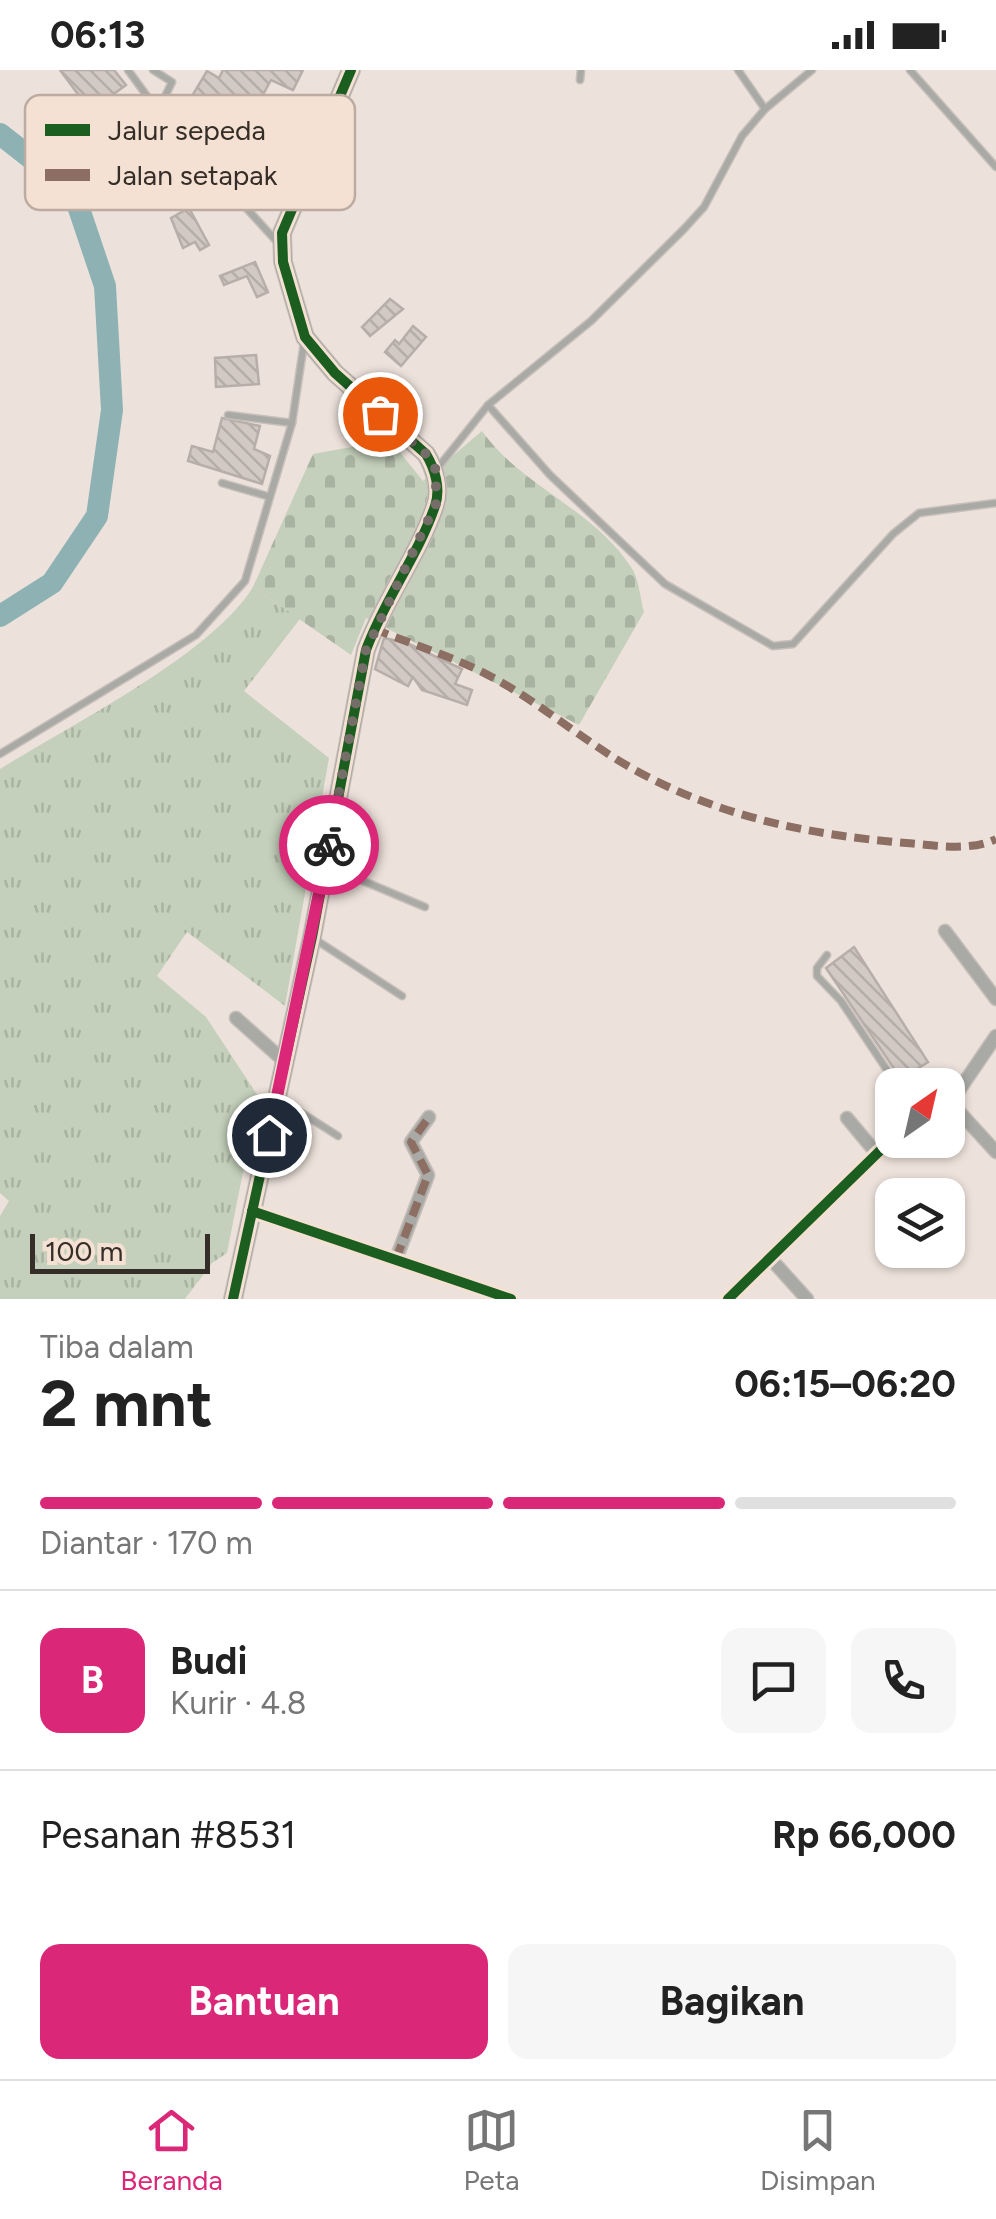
<!DOCTYPE html>
<html lang="id">
<meta charset="utf-8">
<style>
body{margin:0;font-family:Figtree,sans-serif;background:#f6f6f6;color:#222;height:100vh;display:flex;flex-direction:column;font-size:38px;white-space:nowrap}
*{box-sizing:border-box;margin:0}
p{font-size:32px;color:#767676}
.icon{flex:none;width:55px;height:55px;fill:none;stroke:currentColor;stroke-width:2;stroke-linecap:round;stroke-linejoin:round}
.map{position:relative;height:1229px;overflow:hidden}
.sheet{display:flex;flex-direction:column;background:#fff;flex:1}
.sheet>*{flex:none}
.needle{width:65px;rotate:34deg}
.tools{position:absolute;left:875px;top:998px;display:grid;gap:20px}
.tools a{display:grid;place-items:center;width:90px;height:90px;border-radius:20px;background:#fff;box-shadow:0 2px 8px #0004;font-size:50px}
.scale{position:absolute;left:30px;bottom:25px;width:180px;box-sizing:border-box;padding-left:10px;border:5px solid #352e28;border-top:0;font-size:28px;line-height:35px;white-space:nowrap;color:#352e28;-webkit-text-stroke:8px #f5e1d3;paint-order:stroke}
.pin{position:absolute;display:grid;place-items:center;width:85px;height:85px;color:#fff;margin:-42px;border:5px solid #fff;border-radius:50%;box-shadow:0 2px 10px #0007}
.courier{position:absolute;display:grid;place-items:center;width:100px;height:100px;margin:-50px;border:8px solid #db2777;border-radius:50%;background:#fff;color:#222;box-shadow:0 2px 12px #0007}
.overview em{font-style:normal;font-weight:700}
.overview div{display:flex;flex-direction:column-reverse}
.overview{display:flex;align-items:center;justify-content:space-between;height:170px;padding:0 40px}
h1{font-size:65px;font-weight:700;line-height:75px}
.bar{display:grid;grid-template-columns:repeat(4,1fr);gap:15px 10px;align-content:center;height:120px;padding:0 40px}
.bar i{height:12px;border-radius:8px;background:#e0e0e0}
.bar .current{background:#db2777}
.bar p{grid-column:span 4}
.line{display:flex;align-items:center;gap:25px;padding:0 40px;border-top:2px solid #e0e0e0}
.line div{flex:1}
.round{display:grid;place-items:center;flex:none;width:105px;height:105px;border-radius:20px;background:#f6f6f6}
.cta{display:flex;gap:20px;margin-top:auto;padding:20px 40px}
.cta a{flex:1;height:115px;border-radius:20px;background:#db2777;color:#fff;font-size:40px;font-weight:700;line-height:115px;text-align:center}
.cta a+a{background:#f6f6f6;color:#222}
.status{display:flex;justify-content:space-between;align-items:center;height:70px;padding:0 50px;background:#fff;direction:ltr}
.status svg{height:28px;fill:currentColor}
.tab-bar{display:flex;justify-content:space-around;align-items:center;height:140px;border-top:2px solid #e0e0e0;background:#fff;font-size:28px;color:#767676}
.tab-bar a{display:grid;justify-items:center;gap:5px}
.tab-bar .current{color:#db2777}
.map>svg:first-child{display:block}
.grass{fill:url(#grass-tufts)}
.cemetery{fill:url(#cemetery-stones)}
.lines{fill:none;stroke-linecap:round;stroke-linejoin:round}
.river{stroke:#8eb2b4;stroke-width:22}
.building{fill:url(#building-back-hatch);stroke:#b7aea9;stroke-width:2.5}
.lane-casing{stroke:#c7bfb9;stroke-width:9}
.street-casing{stroke:#c7bfb9;stroke-width:15}
.secondary-casing{stroke:#c7bfb9;stroke-width:20}
.lane{stroke:#a9aaa6;stroke-width:6}
.street{stroke:#a9aaa6;stroke-width:12}
.secondary{stroke:#aaa8a5;stroke-width:18}
.quiet{stroke:#8d6e63;stroke-width:8;stroke-dasharray:15 8;stroke-linecap:butt}
.cycleway-casing{stroke:#f5e1d3;stroke-width:16}
.cycleway{stroke:#1b5e20;stroke-width:10}
.done{stroke:#756d67;stroke-width:10;stroke-dasharray:0 18}
.route{stroke:#db2777;stroke-width:12}
.key{fill:#f5e1d3;stroke:#bbaba0;stroke-width:2.5}
.key-label{font-size:28px;fill:#352e28}
</style>
<div class="status"><b>06:13</b><svg viewBox="0 0 49 12"><path d="M0 12V9h3v3zM5 12V6h3v6zM10 12V3h3v9zM15 12V0h3v12zM26 1h20v11H26zM47 4h2v5h-2z"/></svg></div>
<div class="map">
<svg width="996" height="1229" viewBox="0 0 996 1229">
<defs>
<pattern id="grass-tufts" width="24" height="20" patternUnits="userSpaceOnUse" patternTransform="scale(2.5)"><rect width="24" height="20" fill="#c4d0bb"/><path d="M3 7l-1-3M5 7V3M7 7l1-3M15 17l-1-3M17 17v-4M19 17l1-3" fill="none" stroke="#a9b3a1"/></pattern>
<pattern id="cemetery-stones" width="16" height="16" patternUnits="userSpaceOnUse" patternTransform="scale(2.5)"><rect width="16" height="16" fill="#c4d0bb"/><path d="M2 7V4a2 2 0 0 1 4 0v3zM10 15v-3a2 2 0 0 1 4 0v3z" fill="#a9b3a1"/></pattern>
<pattern id="building-back-hatch" width="6" height="6" patternUnits="userSpaceOnUse" patternTransform="scale(2.5)"><rect width="6" height="6" fill="#d2c9c4"/><path d="M-1 5l2 2M0 0l6 6M5-1l2 2" fill="none" stroke="#b5ada8"/></pattern>
</defs>
<rect width="100%" height="100%" fill="#ede2db"/>
<path class="grass" d="M253 517 300 549 244 621 329 688 285 936 187 862 157 906 206 947 258 1026 227 1183 212 1193 185 1229H0V1146L9 1131 0 1123V699C71 655 212 584 253 517Z"/>
<path class="cemetery" d="M482 361C521 416 592 438 631 497 639 508 640 528 644 542L579 655 366 548 351 585 253 517 313 384 390 370 423 411Z"/>
<g class="lines">
<path class="river" d="M0 64 73 121 105 216 112 340 97 446 52 513 0 546"/>
</g>
<g class="building">
<path d="M60 0H114L126 15 100 34 105 41 88 52 74 31 80 27Z"/>
<path d="M223 0H303L293 20 271 10 260 30 288 45 259 99 289 115 279 133 225 104 218 96 226 81 192 63 198 50 183 41 207 1 219 8Z"/>
<path d="M189 138 209 175 200 180 195 172 183 178 171 148Z"/>
<path d="M255 192 268 222 257 227 247 206 224 215 220 206Z"/>
<path d="M390 229 403 239 370 266 362 257Z"/>
<path d="M413 256 426 267 401 296 385 282 395 270 399 274Z"/>
<path d="M256 285 259 314 216 317 215 288Z"/>
<path d="M222 348 260 356 254 379 270 386 262 414 188 391 192 376 213 382Z"/>
<path d="M384 568 407 573 462 599 455 614 472 620 467 635 422 620 413 607 408 616 375 599Z"/>
<path d="M854 877 928 992 901 1009 826 898Z"/>
</g>
<g class="lines">
<g class="lane-casing">
<g id="lane">
<path d="M128 0 158 41 279 174"/>
<path d="M153 0 172 12 158 41"/>
<path d="M738 0 765 39"/>
<path d="M910 0 996 97"/>
<path d="M580 10 581 0"/>
<path d="M488 335 550 405 665 514 773 576 793 574 893 464 919 443 996 433"/>
<path d="M228 345 292 353"/>
<path d="M436 400 488 335 591 251 684 159 704 137 742 66 765 39 812 0"/>
<path d="M222 413 267 426"/>
<path d="M0 684 196 565 245 511 292 353 304 273"/>
<path d="M330 797 425 837"/>
<path d="M313 868 402 926"/>
<path d="M827 885 817 898V906L841 931 897 1015"/>
<path d="M280 1029 338 1066"/>
</g>
</g>
<g class="street-casing">
<g id="street">
<path d="M945 861 996 929"/>
<path d="M236 948 285 992"/>
<path d="M996 966 953 1029 954 1036 996 1082"/>
<path d="M847 1048 877 1084"/>
<path d="M252 1141 511 1229"/>
<path d="M770 1188 807 1229"/>
<path d="M396 1189 428 1105 411 1072 429 1047"/>
<path d="M728 1229 892 1069"/>
</g>
</g>
<g class="secondary-casing">
<path id="secondary" d="M233 1229 312 867 366 580C384 530 418 486 435 436 441 419 435 399 426 384L335 303 305 267 283 192 282 163 351 0"/>
</g>
<use href="#lane" class="lane"/>
<use href="#street" class="street"/>
<use href="#secondary" class="secondary"/>
<g class="quiet">
<path d="M374 559C407 572 441 583 474 598 532 625 579 669 635 700 720 747 810 765 906 773 935 775 969 782 996 769"/>
<path d="M396 1189 428 1105 411 1072 429 1047"/>
</g>
<g class="cycleway-casing">
<g id="cycleway">
<path d="M252 1141 511 1229"/>
<path d="M233 1229 312 867 366 580C384 530 418 486 435 436 441 419 435 399 426 384L335 303 305 267 283 192 282 163 351 0"/>
<path d="M728 1229 892 1069"/>
</g>
</g>
<use href="#cycleway" class="cycleway"/>
</g>
<g class="lines">
<path class="done" d="M329 775 366 580 436 434V400L426 384 380 344"/>
<path class="route" d="M269 1065 329 775"/>
</g>
<rect x="25" y="25" width="330" height="115" rx="15" class="key"/>
<rect x="45" y="54" width="45" height="12" fill="#1b5e20"/>
<rect x="45" y="99" width="45" height="12" fill="#8d6e63"/>
<g class="key-label">
<text x="108" y="70">Jalur sepeda</text>
<text x="108" y="115">Jalan setapak</text>
</g>
</svg>
<div class="tools">
<a><svg class="needle" viewBox="-14 -14 28 28"><path d="M0-13l5 13h-10z" fill="#e53935"/><path d="M0 13l5-13h-10z" fill="#767676"/></svg></a>
<a><svg class="icon" aria-label="layers" viewBox="0 0 24 24"><path d="M12 4l9 5-9 5-9-5zM3 14l9 5 9-5"/></svg></a>
</div>
<div class="scale">100 m</div>
<div class="pin" style="left:380px;top:344px;background:#ea580c"><svg class="icon" aria-label="bag" viewBox="0 0 24 24"><path d="M5 8h14l-1 12H6zM9 8a3 3 0 0 1 6 0"/></svg></div>
<div class="pin" style="left:269px;top:1065px;background:#1f2937"><svg class="icon" aria-label="home" viewBox="0 0 24 24"><path d="M3 11l9-7 9 7M6 9v11h12V9"/></svg></div>
<div class="courier" style="left:329px;top:775px"><svg class="icon" aria-label="bike" viewBox="0 0 24 24"><circle cx="6" cy="16" r="4"/><circle cx="18" cy="16" r="4"/><path d="M6 16l4-8h5l3 8M10 8l3 8H6M13 5h3"/></svg></div>
</div>
<section class="sheet">
<div class="overview"><div><h1>2 mnt</h1><p>Tiba dalam</p></div><em>06:15–06:20</em></div>
<div class="bar"><i class="current"></i><i class="current"></i><i class="current"></i><i></i><p>Diantar · 170 m</p></div>
<div class="line" style="height:180px"><b class="round" style="background:#db2777;color:#fff">B</b><div><b>Budi</b><p>Kurir · 4.8</p></div><a class="round"><svg class="icon" aria-label="chat" viewBox="0 0 24 24"><path d="M4 5h16v11H9l-5 4z"/></svg></a><a class="round"><svg class="icon" aria-label="phone" viewBox="0 0 24 24"><path d="M5 4h4l2 5-3 2q2 4 5 5l2-3 5 2v4C11 20 4 13 5 4z"/></svg></a></div>
<div class="line" style="height:130px"><div>Pesanan #8531</div><b>Rp 66,000</b></div>
<div class="cta"><a>Bantuan</a><a>Bagikan</a></div>
</section>
<nav class="tab-bar">
<a class="current"><svg class="icon" aria-label="home" viewBox="0 0 24 24"><path d="M3 11l9-7 9 7M6 9v11h12V9"/></svg>Beranda</a>
<a><svg class="icon" aria-label="map" viewBox="0 0 24 24"><path d="M3 6l6-2 6 2 6-2v14l-6 2-6-2-6 2zM9 4v14M15 6v14"/></svg>Peta</a>
<a><svg class="icon" aria-label="saved" viewBox="0 0 24 24"><path d="M7 4h10v16l-5-4-5 4z"/></svg>Disimpan</a>
</nav>
